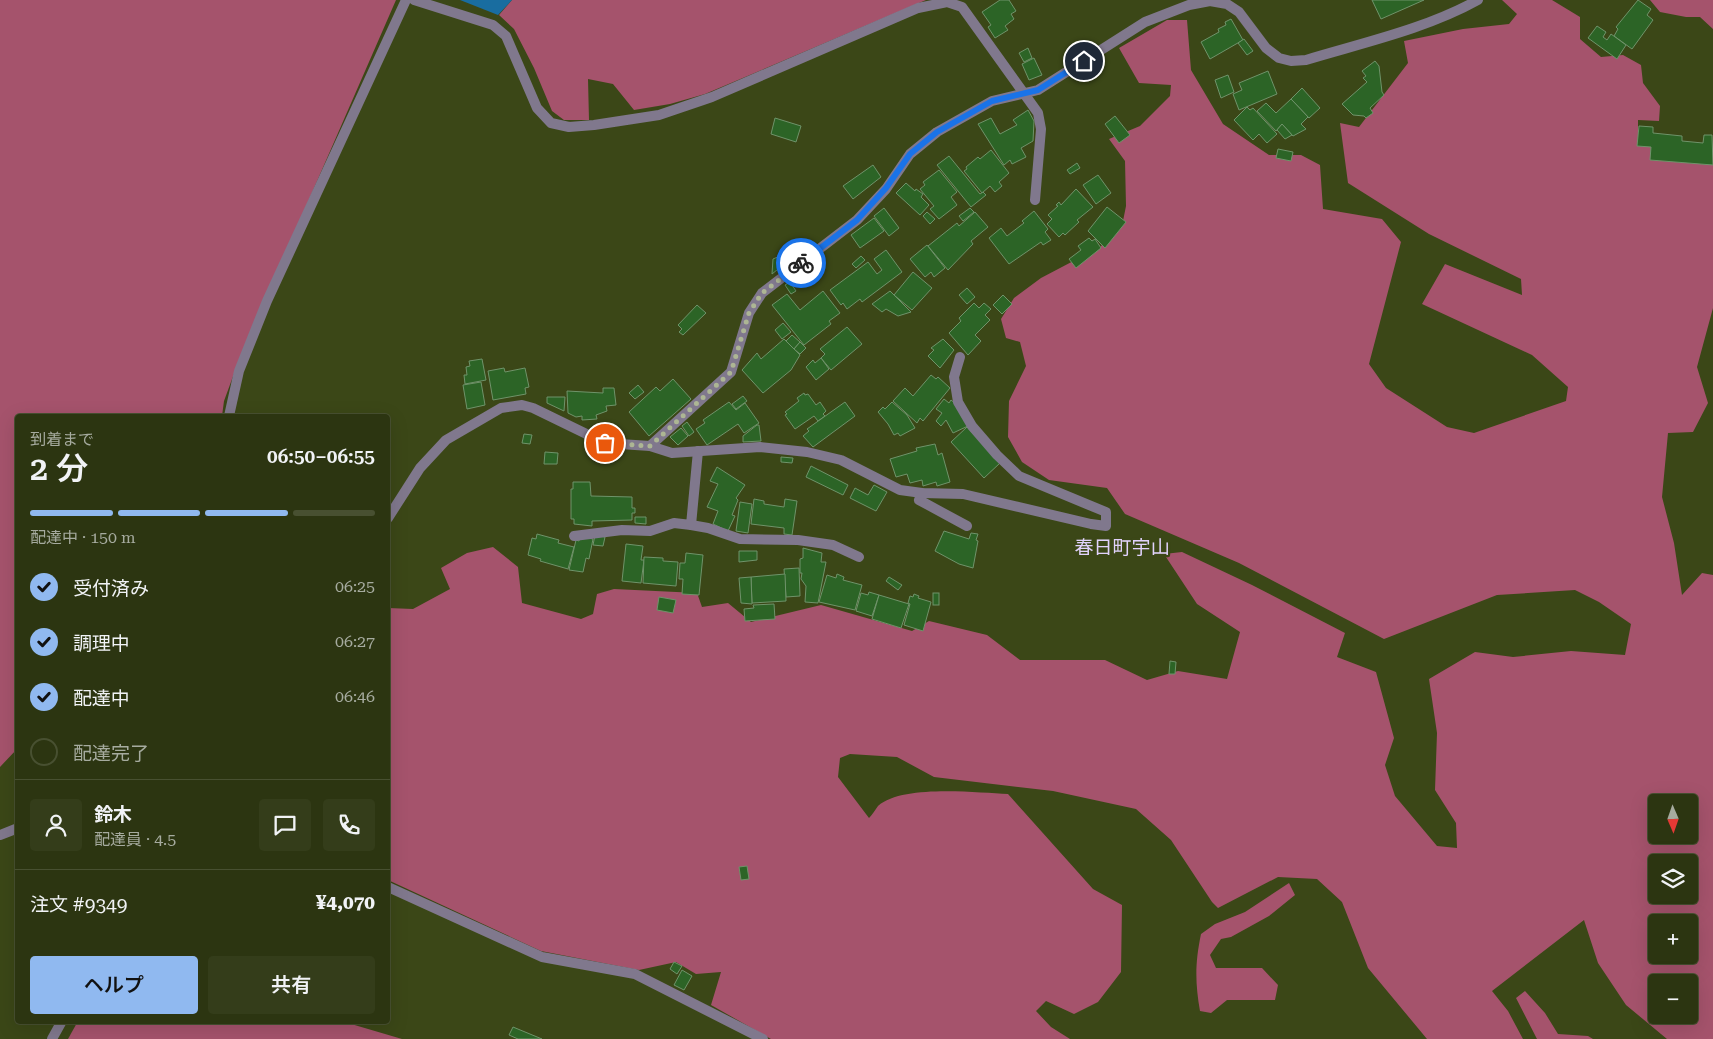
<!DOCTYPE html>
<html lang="ja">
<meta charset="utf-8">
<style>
body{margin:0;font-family:"Roboto Serif","Noto Sans JP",serif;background:#343d1a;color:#f1f3f6;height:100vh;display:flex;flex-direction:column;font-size:19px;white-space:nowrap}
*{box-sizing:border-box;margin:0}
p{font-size:16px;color:#a6ab9f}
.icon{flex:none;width:28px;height:28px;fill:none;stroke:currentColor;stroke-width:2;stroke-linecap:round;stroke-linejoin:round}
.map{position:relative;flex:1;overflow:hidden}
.details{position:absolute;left:15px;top:414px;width:375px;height:610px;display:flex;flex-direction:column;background:#2c3511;border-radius:5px;box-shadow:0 5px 20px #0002,0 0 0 1px #485031}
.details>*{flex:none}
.needle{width:32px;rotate:178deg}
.tools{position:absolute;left:1648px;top:794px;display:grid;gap:10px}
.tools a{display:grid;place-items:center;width:50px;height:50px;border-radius:5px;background:#2c3511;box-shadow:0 5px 20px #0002,0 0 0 1px #485031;font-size:25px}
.pin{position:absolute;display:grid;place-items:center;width:42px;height:42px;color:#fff;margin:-21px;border:2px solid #fff;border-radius:50%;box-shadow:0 1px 5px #0007}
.courier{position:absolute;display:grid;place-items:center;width:50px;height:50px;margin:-25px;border:4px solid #1a73e8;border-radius:50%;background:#fff;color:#222;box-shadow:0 1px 6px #0007}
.headline em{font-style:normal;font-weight:600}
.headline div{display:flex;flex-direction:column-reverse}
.headline{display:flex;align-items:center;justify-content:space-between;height:85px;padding:0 15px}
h1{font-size:32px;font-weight:600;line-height:38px}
.bar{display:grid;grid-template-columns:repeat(4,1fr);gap:8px 5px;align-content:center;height:60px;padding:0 15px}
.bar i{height:6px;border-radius:4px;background:#485031}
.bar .selected{background:#90b9f0}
.bar p{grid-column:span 4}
.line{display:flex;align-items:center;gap:12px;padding:0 15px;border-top:1px solid #485031}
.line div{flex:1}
.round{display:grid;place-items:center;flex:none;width:52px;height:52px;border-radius:5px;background:#343d1a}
ol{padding:0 15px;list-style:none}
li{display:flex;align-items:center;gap:15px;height:55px}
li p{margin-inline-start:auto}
li .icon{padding:5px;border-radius:50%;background:#90b9f0;color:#111;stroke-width:4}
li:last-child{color:#a6ab9f}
li i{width:28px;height:28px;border:2px solid #485031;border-radius:50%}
.button{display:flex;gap:10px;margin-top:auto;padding:10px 15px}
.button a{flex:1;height:58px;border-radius:5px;background:#90b9f0;color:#111;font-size:20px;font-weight:600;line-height:58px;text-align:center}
.button a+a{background:#343d1a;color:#f1f3f6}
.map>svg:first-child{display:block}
.forest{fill:#a5536c;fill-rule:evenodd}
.water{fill:#196da0}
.building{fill:#2c6426;stroke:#6f936a}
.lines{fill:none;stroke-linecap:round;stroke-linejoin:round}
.minor{stroke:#80788d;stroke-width:10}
.tertiary{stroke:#80788d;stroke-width:10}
.done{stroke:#adb694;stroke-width:5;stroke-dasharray:0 9}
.route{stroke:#1a73e8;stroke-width:6}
.labels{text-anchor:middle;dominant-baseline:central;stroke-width:4.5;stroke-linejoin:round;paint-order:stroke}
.quarter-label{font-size:19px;fill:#e1d2fc;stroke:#3b4717}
</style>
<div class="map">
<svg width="1713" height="1039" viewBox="0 0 1713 1039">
<rect width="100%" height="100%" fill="#3b4717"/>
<g class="forest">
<path d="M0 0H396L239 360 224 401 222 416H18L17 749 0 767Z"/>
<path d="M512 0H926L705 94 670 104 634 110 613 84 588 79 589 120H564L552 111 534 68 514 29 499 15Z"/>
<path d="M1502 0H1552L1580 17V39L1601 57 1623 55 1641 65 1643 83 1660 106 1659 121 1638 120V138L1702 154 1713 151V308L1697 367 1708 403 1693 432 1668 433 1662 497 1674 543 1682 595 1702 573 1713 575V1039H1667L1626 1005 1598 963 1584 920 1492 991 1508 1011 1523 1039H1427L1368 968 1342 902 1317 879 1278 877 1218 908 1212 902 1171 840 1136 809 1053 791 934 777 897 757 850 754 840 758 838 777 869 818C872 815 875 810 878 806 903 784 977 793 1008 794L1093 889 1122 905 1121 972 1098 1002 1074 1014 1046 1001 1036 1011 1051 1027 1070 1039H771L711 1005 721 972 696 974 676 962 639 970 541 951 388 880V608L413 609 450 589 441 568 467 553 493 547 518 567 522 603 581 619 593 614 597 594 614 589 697 593 702 607 728 603 751 622 821 605 912 631 929 621 987 635 1020 660H1105L1147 680 1178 671 1227 679 1240 632 1197 604 1164 554 1182 552 1252 585 1345 633 1337 657 1376 672 1394 738 1385 765 1395 796 1437 846 1457 848 1456 823 1435 790 1437 733 1429 679 1475 652 1513 657 1571 651 1625 655 1631 624 1599 602 1575 590 1497 595 1384 639 1239 563 1125 514 1107 488 1049 480 1022 462 1008 437 1009 401 1026 366 1020 342 1006 338 1001 319 1014 298 1041 278 1100 247 1122 226 1126 206 1125 161 1109 139 1140 126 1170 96 1171 85 1139 83 1119 48 1167 20H1187L1191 70 1223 124 1269 155H1301L1320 165 1323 209 1382 219 1401 242 1369 364 1386 388 1447 427 1474 433 1566 401 1568 387 1532 355 1422 304 1445 264 1522 295 1521 279 1429 234 1348 183 1340 123 1359 127 1408 63 1404 41 1463 29 1509 24 1517 14ZM1656 802H1689V835H1656ZM1656 862H1689V895H1656ZM1656 922H1689V955H1656ZM1656 982H1689V1015H1656Z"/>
<path d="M1650 0H1713V29L1700 17H1686L1660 12Z"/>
<path d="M1289 883 1295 895 1269 916 1231 937 1221 939 1210 955 1216 968H1262L1278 985 1275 1000H1227L1211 1013 1200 1011C1195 982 1195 963 1201 934L1215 924 1245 912Z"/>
<path d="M1525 991 1545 1013 1558 1034 1588 1036 1593 1039H1537L1516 998Z"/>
<path d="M78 1021H341L402 1039H68Z"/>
</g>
<path class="water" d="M460 0H512L498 15Z"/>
<g class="building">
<path d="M1000 0H1009L1016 11 1011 14 1014 19 1005 26 1008 30 995 38 988 27 991 25 982 12Z"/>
<path d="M1372 0H1424L1381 19Z"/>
<path d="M1638 0 1651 9 1647 15 1653 20 1632 49 1614 36 1618 29 1616 27Z"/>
<path d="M1231 19 1243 40 1210 59 1201 42 1219 32 1218 29 1226 25 1225 22Z"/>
<path d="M1597 26 1606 32 1603 37 1607 40 1611 34 1626 45 1617 59 1588 38Z"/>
<path d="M1244 39 1253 51 1247 55 1238 43Z"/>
<path d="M1028 48 1032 58 1024 62 1019 53Z"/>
<path d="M1034 58 1042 75 1029 80 1022 64Z"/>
<path d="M1375 61 1379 66 1382 92 1384 95 1370 108 1373 113 1366 118 1364 116 1353 115 1342 104 1367 82 1363 78 1366 76 1362 71Z"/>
<path d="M1268 71 1277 94 1239 110 1233 94 1242 90 1239 83Z"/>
<path d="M1228 75 1234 92 1221 98 1215 80Z"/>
<path d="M1302 88 1320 108 1309 118 1291 99Z"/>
<path d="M1291 99 1308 117 1301 124 1306 129 1293 136 1282 124 1276 131 1257 111 1266 103 1276 113Z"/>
<path d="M1247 107 1250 110 1253 108 1277 134 1267 143 1259 134 1253 140 1234 120Z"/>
<path d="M1028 110 1034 121 1033 141 1021 148 1026 157 1012 164 1010 160 1004 165 978 124 991 118 1000 134 1017 125 1013 120Z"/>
<path d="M1115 116 1130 135 1119 143 1105 124Z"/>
<path d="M775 118 801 126 796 142 771 134Z"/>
<path d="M1282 124 1292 135 1285 139 1277 130Z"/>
<path d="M1639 126 1653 127V133L1682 136V141L1703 143 1704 135H1712L1713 165 1650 160 1651 147 1637 146Z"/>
<path d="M1278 149 1293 152 1291 161 1276 158Z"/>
<path d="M991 150 1009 173 999 182 1002 186 995 192 990 186 982 193 964 171 967 169 966 167 978 157 980 159Z"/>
<path d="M949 156 980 194 983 192 986 195 971 207 937 165Z"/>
<path d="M1077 163 1080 168 1070 174 1067 170Z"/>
<path d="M873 165 881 177 853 199 843 186Z"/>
<path d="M939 170 957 192 951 197 957 205 939 219 930 209 934 206 920 189 925 185 923 182Z"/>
<path d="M1098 175 1111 193 1096 204 1083 185Z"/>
<path d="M906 183 915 191 916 189 923 194 921 197 929 205 920 215 896 193Z"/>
<path d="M1076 189 1093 207 1077 220 1079 222 1065 235 1063 233 1059 237 1047 224 1052 219 1048 215 1058 206 1056 205 1059 202 1061 205Z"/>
<path d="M1107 207 1126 222 1105 248 1088 231Z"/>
<path d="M884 208 899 228 889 236 874 216Z"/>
<path d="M970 208 974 212 963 221 959 216Z"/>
<path d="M1034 211 1048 229 1045 232 1051 240 1043 245 1041 242 1009 264 989 238 1001 228 1007 236 1024 223 1022 221Z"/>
<path d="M927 212 935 219 930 224 923 216Z"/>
<path d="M975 212 988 227 971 241 973 244 948 270 928 246 957 223 959 226Z"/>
<path d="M874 218 884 231 860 248 851 235Z"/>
<path d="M1089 238 1092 241 1095 239 1101 248 1076 268 1069 259 1081 250 1078 246Z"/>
<path d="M927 245 945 268 934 277 931 272 925 277 910 259Z"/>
<path d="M886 250 902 272 862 302 860 299 847 309 843 303 841 305 830 290 868 262 877 274 882 270 874 259Z"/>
<path d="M780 256 783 265 772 274 773 259Z"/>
<path d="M861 256 865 260 856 268 852 264Z"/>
<path d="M913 272 932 288 912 310 894 295Z"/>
<path d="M790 282 796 291 791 294 785 285Z"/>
<path d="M967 288 975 297 967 304 959 295Z"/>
<path d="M823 291 840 313 829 321 831 324 804 345 772 305 787 294 800 310Z"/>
<path d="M890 291 911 312 898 316 886 309 882 312 872 304Z"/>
<path d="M1003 295 1012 304 1002 314 993 305Z"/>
<path d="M974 303 979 308 984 303 991 309 985 315 990 320 975 335 981 341 968 355 949 333 961 321 959 318Z"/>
<path d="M697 305 706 313 683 335 679 332 682 329 678 325Z"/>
<path d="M783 323 791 332 782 339 775 330Z"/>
<path d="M847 327 862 344 831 370 821 358 825 354 820 349Z"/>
<path d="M792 335 800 342 794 349 786 341Z"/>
<path d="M784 339 800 355 791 370 763 393 742 370 757 353 761 359Z"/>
<path d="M943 339 954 350 940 368 928 356 934 350 931 348Z"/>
<path d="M800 342 806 348 800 354 794 349Z"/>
<path d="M821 358 829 369 816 380 806 367 813 360 815 363Z"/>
<path d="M482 359 486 380 465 384 464 375H467L466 367 470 366 469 361Z"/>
<path d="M504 368 505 372 525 368 529 387 525 388 526 394 493 400 488 371Z"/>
<path d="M931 375 936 379 938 377 950 388 923 421 920 418 917 423 893 401 905 388 913 396Z"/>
<path d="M673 379 691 399 649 436 629 412 656 387 660 391Z"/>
<path d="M481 382 485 405 467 409 463 385Z"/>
<path d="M638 385 644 392 635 399 629 393Z"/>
<path d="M603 388H614L616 405 606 406 607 411 596 415 597 419 582 420V416L576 417 568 413 567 391 603 393Z"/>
<path d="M804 393 805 395 808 394 816 405 820 402 826 411 823 414 825 416 818 421 814 416 795 429 785 415 787 414 785 412 799 401 797 398Z"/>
<path d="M743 396 747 401 736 409 732 404Z"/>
<path d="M547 397H565L564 411 547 403Z"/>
<path d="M944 399 949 403 951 400 962 409 968 426 953 433 946 420 941 426 936 421 942 413 936 409Z"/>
<path d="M729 402 736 410 745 403 759 423 744 433 738 424 707 445 696 429 705 423 703 420Z"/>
<path d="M845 402 855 416 813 447 803 436 809 431 807 429Z"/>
<path d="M892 402 907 415 915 428 900 436 898 433 894 435 888 424 878 412 883 407 885 409Z"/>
<path d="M687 422 694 432 689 436 682 426Z"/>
<path d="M757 425H759L761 441 743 442V436Z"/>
<path d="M967 427 1000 463 984 478 951 442Z"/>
<path d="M681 428 688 436 678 445 670 437Z"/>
<path d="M524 434 532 435 530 444 522 443Z"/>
<path d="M935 444 938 455 942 453 950 482 937 486 936 482 923 486 922 480 910 483 907 474 896 477 890 459 917 451 916 448Z"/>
<path d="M545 452 558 453 557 464H544Z"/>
<path d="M781 457 793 458 792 463 781 462Z"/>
<path d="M811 466 848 485 843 495 806 477Z"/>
<path d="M717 467 745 485 736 498 738 500 732 515 735 516 728 531 713 524 718 511 707 507 718 484 710 481Z"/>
<path d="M573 482H590L591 496 632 497V508H635V513H632V520L592 521V526L574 524V519H571V489H573Z"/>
<path d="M874 485 887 492 876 511 850 498 855 488 868 495Z"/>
<path d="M754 499 764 501V504L784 507 785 499 797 501 792 535 784 534V528L751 524Z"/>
<path d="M740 502 752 504 748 533 736 531Z"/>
<path d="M635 517H646V524L635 523Z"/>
<path d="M944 531 969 539 971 533 978 534 976 540 978 541 973 568 959 564 935 551Z"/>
<path d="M537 534 559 540 558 543 574 547 568 569 540 561 541 559 528 555 532 538 536 539Z"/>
<path d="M595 535 605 537 603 546 593 545Z"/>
<path d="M580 536 593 539 589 559 586 558 583 572 569 570 576 540 579 541Z"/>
<path d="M626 544 643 546 641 560H644L641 583 622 581Z"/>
<path d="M803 548 822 553 821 562H826L818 603 805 602 806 586 801 579 802 573H800V559L803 558Z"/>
<path d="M739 551H757V560L739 562Z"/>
<path d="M686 553 703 555 699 595 682 594 683 579H679L680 563H685Z"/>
<path d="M644 557 663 558V561L678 562 676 586 643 583Z"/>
<path d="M799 568 800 596 786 597 784 569Z"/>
<path d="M785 574 786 601 752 603 751 577Z"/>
<path d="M837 574 844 577 843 580 862 585 855 610 819 602 827 575 836 578Z"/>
<path d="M751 577 752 604 741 603 739 578Z"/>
<path d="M889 577 902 585 898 590 886 581Z"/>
<path d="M869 592 879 595 872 616 856 611 861 593 868 595Z"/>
<rect x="933" y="593" width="6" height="12"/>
<path d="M914 594 919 596 918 598 931 602 923 631 904 625 910 604 908 603 910 596 913 597Z"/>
<path d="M879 595 909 604 901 628 872 619Z"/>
<path d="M659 597 676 600 673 613 657 610Z"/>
<path d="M774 604 775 619 745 621 744 609 754 608 753 605Z"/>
<path d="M1170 661 1176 662 1175 674H1169Z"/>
<path d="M747 866 749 879 741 880 739 867Z"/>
<path d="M674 962 682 966 677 974 670 969Z"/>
<path d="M682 970 692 976 684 990 674 985Z"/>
<path d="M513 1027 542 1039H518L509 1035Z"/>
</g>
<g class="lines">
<g class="minor">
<path d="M414 0 493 25 506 36 537 108 551 123 569 127 594 125 659 115 712 97 918 8 947 2 962 7 1038 113 1041 129 1035 200"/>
<path d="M650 446 731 372 749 313 762 293 857 220 886 189 910 154 937 132 992 101 1038 90 1145 22 1189 5 1210 1 1227 4 1239 12 1266 48 1279 58 1291 61 1306 60C1362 43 1426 29 1478 0"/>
<path d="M922 493 919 500 967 526"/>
<path d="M388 518 420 468 446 440 501 408 522 405 533 408 605 443 650 446 672 453 760 447 807 452 841 460 900 490 922 493 963 494 1091 524 1106 526V512L1019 476 997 455 972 426 958 402 954 377 960 357"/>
<path d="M691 525 708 528 740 539 798 540 833 545 859 557"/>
<path d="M574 536 622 530 650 531 674 523 691 525 698 451"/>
<path d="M0 835 18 828"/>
<path d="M388 887 542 957 635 974 763 1039"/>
</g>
<g class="tertiary">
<path d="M229 416 239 371 267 301 406 0"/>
<path d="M52 1039 62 1021"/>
</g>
</g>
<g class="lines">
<path class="done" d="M605 443 650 446 731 372 749 313 762 293 801 263"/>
<path class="route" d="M801 263 857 220 886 188 910 154 937 132 992 101 1038 90 1084 61"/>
</g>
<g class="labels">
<g class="quarter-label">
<text x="1122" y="547">春日町宇山</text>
</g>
</g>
</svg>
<div class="tools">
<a><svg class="needle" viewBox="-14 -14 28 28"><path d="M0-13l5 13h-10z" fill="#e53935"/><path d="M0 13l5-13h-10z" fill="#a6ab9f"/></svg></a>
<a><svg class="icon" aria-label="layers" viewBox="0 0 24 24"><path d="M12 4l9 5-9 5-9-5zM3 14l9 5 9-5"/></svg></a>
<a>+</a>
<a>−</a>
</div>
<div class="pin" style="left:605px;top:443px;background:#ea580c"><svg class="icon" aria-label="bag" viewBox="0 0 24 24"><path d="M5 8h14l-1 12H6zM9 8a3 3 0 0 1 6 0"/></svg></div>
<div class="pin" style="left:1084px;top:61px;background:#1f2937"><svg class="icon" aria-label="home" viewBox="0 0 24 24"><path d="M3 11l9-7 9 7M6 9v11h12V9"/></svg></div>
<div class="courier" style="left:801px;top:263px"><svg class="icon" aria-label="bike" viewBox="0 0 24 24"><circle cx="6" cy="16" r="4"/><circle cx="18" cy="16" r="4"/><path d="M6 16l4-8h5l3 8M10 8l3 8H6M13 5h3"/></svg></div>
<section class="details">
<div class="headline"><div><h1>2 分</h1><p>到着まで</p></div><em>06:50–06:55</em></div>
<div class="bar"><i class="selected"></i><i class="selected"></i><i class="selected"></i><i></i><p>配達中 · 150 m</p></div>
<ol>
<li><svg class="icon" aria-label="check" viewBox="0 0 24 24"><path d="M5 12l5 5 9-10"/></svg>受付済み<p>06:25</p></li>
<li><svg class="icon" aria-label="check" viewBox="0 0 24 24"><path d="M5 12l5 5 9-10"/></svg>調理中<p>06:27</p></li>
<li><svg class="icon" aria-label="check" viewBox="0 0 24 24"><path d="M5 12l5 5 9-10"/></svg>配達中<p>06:46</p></li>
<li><i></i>配達完了</li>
</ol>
<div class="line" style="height:90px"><a class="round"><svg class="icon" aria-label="person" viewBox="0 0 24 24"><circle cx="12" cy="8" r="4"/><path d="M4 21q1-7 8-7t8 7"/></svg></a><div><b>鈴木</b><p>配達員 · 4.5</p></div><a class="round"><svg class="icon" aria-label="chat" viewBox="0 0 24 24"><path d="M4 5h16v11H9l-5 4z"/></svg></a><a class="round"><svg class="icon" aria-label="phone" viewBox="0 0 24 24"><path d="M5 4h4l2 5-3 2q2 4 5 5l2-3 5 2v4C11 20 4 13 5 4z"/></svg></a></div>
<div class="line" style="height:65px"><div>注文 #9349</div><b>¥4,070</b></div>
<div class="button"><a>ヘルプ</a><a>共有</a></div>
</section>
</div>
